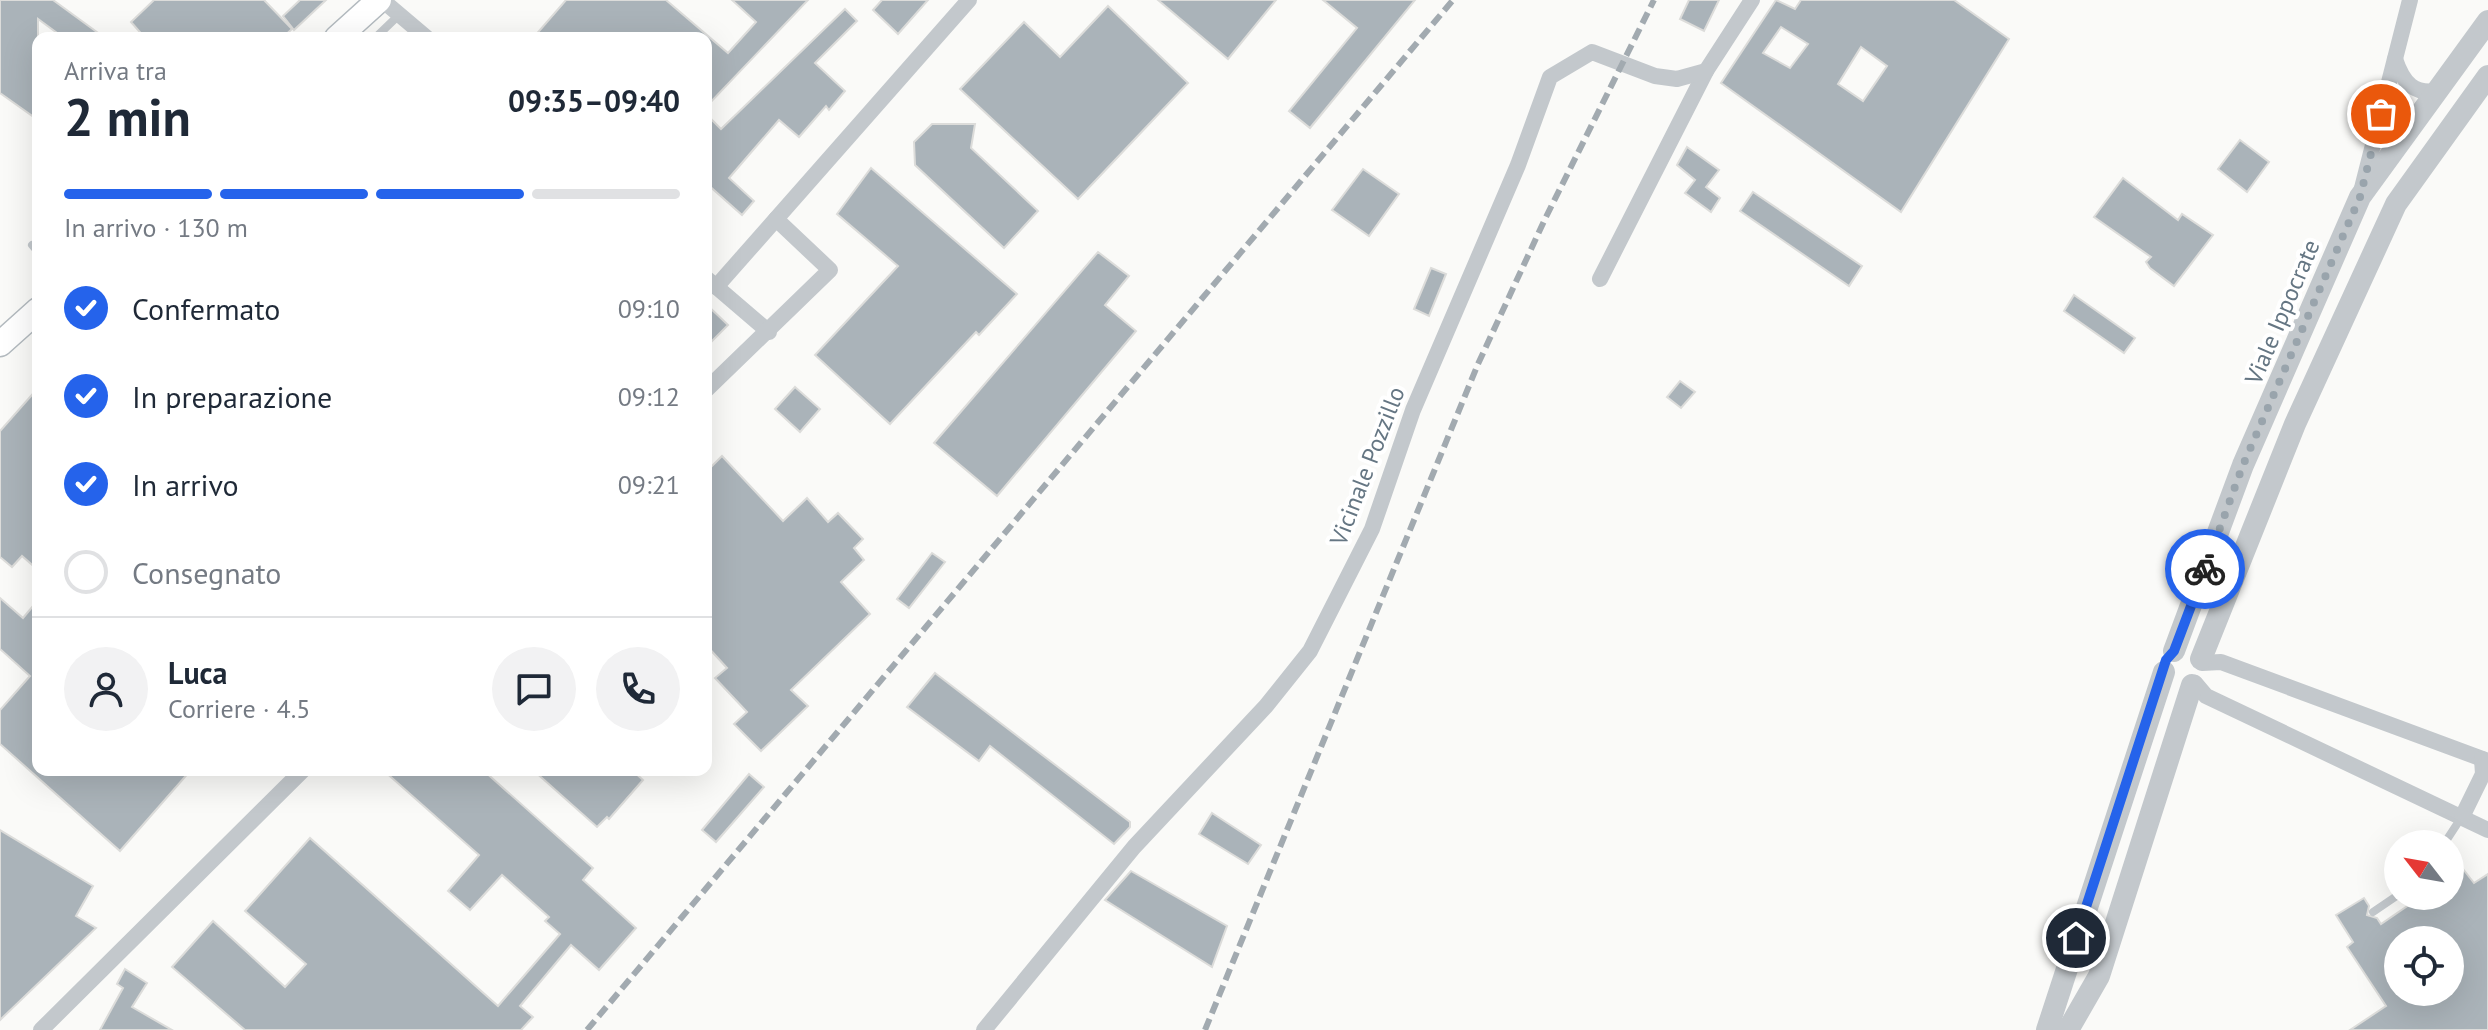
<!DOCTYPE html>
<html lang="it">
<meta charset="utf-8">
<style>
body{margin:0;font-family:"PT Sans",sans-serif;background:#f2f2f3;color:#1f2937;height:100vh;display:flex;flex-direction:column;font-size:30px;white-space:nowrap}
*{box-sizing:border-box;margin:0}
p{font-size:26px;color:#747a83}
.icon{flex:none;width:44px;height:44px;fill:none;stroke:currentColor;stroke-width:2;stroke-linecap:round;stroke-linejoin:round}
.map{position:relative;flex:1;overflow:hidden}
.details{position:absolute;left:32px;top:32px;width:680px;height:744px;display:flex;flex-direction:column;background:#fff;border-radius:16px;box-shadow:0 8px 32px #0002}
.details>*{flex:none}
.needle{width:52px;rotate:301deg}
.fabs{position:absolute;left:2384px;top:830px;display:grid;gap:16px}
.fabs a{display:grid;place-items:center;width:80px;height:80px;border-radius:50%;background:#fff;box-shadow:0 8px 32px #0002;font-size:40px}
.pin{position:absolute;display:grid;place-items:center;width:68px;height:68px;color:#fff;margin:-34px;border:4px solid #fff;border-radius:50%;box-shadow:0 2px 8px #0007}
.courier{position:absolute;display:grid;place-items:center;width:80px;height:80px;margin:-40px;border:6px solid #2563eb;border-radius:50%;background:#fff;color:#222;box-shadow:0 2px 10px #0007}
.overview em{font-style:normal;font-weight:700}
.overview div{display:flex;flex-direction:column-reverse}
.overview{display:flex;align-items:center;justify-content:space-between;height:136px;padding:0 32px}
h1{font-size:52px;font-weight:700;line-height:60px}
.bar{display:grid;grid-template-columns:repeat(4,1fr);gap:12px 8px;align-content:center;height:96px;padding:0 32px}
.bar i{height:10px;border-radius:6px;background:#e0e1e3}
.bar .current{background:#2563eb}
.bar p{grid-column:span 4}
.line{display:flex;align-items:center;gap:20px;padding:0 32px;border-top:2px solid #e0e1e3}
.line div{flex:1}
.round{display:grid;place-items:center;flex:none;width:84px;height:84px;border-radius:42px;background:#f2f2f3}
ol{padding:0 32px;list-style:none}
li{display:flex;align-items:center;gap:24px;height:88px}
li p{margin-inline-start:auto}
li .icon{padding:8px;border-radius:50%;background:#2563eb;color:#fff;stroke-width:4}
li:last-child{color:#747a83}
li i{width:44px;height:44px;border:4px solid #e0e1e3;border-radius:50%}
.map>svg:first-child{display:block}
.building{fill:#aab3b9;stroke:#dcdcda;stroke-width:2;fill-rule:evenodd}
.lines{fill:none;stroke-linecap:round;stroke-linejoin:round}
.secondary-casing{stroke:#b3babf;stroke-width:27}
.service{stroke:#c3c8cc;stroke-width:8}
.minor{stroke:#c3c8cc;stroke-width:16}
.tertiary{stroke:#c3c8cc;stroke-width:22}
.secondary{stroke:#fff;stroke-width:24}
.rail{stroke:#a2aab0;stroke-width:6;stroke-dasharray:12 6;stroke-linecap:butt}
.done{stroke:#99a4ac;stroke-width:8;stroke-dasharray:0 14.4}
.route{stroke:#2563eb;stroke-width:10}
.labels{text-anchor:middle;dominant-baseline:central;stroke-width:8;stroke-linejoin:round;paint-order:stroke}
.street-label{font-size:24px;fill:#657683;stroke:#fff}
</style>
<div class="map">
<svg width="2488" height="1030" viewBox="0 0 2488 1030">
<rect width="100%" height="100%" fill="#fafaf8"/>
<g class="building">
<path d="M0 0H53L105 38H64L38 19V120L0 93Z"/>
<path d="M154 0H264L292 29 282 38H145L131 22Z"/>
<path d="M300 0H326L294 30 283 16Z"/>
<path d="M566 0H666L728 53 756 22 732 0H808L706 107V38H533Z"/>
<path d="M882 0H928L898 34 873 10Z"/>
<path d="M1158 0H1276L1228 59Z"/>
<path d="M1323 0H1415L1310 128 1289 111 1357 28Z"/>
<path d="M1689 0H1719L1704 31 1680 19Z"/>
<path d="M1776 0 1795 9 1801 0H1954L2009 39 1901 212 1721 83ZM1781 27 1808 44 1790 68 1763 53ZM1861 47 1887 66 1863 101 1838 84Z"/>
<path d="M1108 6 1188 83 1078 199 960 89 1024 22 1060 57Z"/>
<path d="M845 9 857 21 815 63 845 91 829 110 826 106 799 137 779 120 729 178 754 201 742 215 706 183V114L721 129Z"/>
<path d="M932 124H975L971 148 1038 211 1004 248 915 165 914 142Z"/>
<path d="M2240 140 2269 162 2247 192 2218 169Z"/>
<path d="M1687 147 1719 170 1706 187 1720 198 1711 212 1685 193 1695 180 1677 165Z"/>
<path d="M871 168 1017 294 979 335 976 332 890 424 815 355 898 266 837 214Z"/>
<path d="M1363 169 1399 194 1369 236 1332 210Z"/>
<path d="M2123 178 2178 220 2182 214 2213 235 2174 286 2150 268 2146 262 2151 257 2094 217Z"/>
<path d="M1753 192 1862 266 1849 286 1740 211Z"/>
<path d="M1098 252 1129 276 1105 305 1136 331 997 496 934 443Z"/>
<path d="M1431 268 1446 274 1429 316 1414 309Z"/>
<path d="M2074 295 2135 338 2124 353 2064 311Z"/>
<path d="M706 304 728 325 706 347Z"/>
<path d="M1680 381 1695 392 1681 408 1667 397Z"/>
<path d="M795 387 820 409 800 432 775 409Z"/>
<path d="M38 388V570L22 556 12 567 0 557V431Z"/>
<path d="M722 456 783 521 807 498 828 522 838 513 863 539 854 548 864 560 841 582 870 614 791 690 808 706 761 751 734 724 747 712 715 678 727 668 706 645V472Z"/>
<path d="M932 553 945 562 909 608 897 599Z"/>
<path d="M0 598 23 618 38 600V770H191L120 851 0 744V710L30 676 0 649Z"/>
<path d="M935 673 1130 822V827L1114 844 990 746 979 761 907 707Z"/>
<path d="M383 770H483L593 868 583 880 636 928 599 970 571 945 520 1006 533 1017 521 1030H245L172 967 213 921 285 987 306 964 245 911 310 838 498 1006 560 934 545 921 549 917 502 875 470 910 448 891 479 855Z"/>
<path d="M533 770H632L643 780 609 819 607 817 597 827Z"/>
<path d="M749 774 764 787 716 842 702 830Z"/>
<path d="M1212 813 1261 845 1248 864 1199 834Z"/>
<path d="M0 830 93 886 76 916 96 928 0 1020Z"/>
<path d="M2463 869 2474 883 2488 874V1030H2350L2386 1006 2347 947 2353 942 2336 915 2364 898 2369 906 2367 915 2377 918 2381 924 2422 896H2450V878ZM2398 940H2450V992H2398Z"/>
<path d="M1131 871 1227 926 1212 967 1105 900Z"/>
<path d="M125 969 147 983 132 1007 172 1030H100L123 988 117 984Z"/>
</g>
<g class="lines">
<g class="secondary-casing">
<g id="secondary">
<path d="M337 38 379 0"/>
<path d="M0 344 38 310"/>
</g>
</g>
<g class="service">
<path d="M375 38 399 15"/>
<path d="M32 245 38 252"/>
<path d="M2444 844 2461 818"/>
<path d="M2373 912 2398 895"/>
</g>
<g class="minor">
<path d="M382 0 427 38"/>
<path d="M2395 59C2403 83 2414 96 2441 90"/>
<path d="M2362 188 2410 0"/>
<path d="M706 278 769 332"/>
<path d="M1600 279 1706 71 1752 0"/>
<path d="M716 287 969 0"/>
<path d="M706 390 830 270 776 219"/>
<path d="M2202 663 2221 662 2488 761"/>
<path d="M2195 683 2206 696 2488 830"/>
<path d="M2462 817 2483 774 2482 759"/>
<path d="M41 1030 303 770"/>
<path d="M984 1030 1134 847 1266 706 1310 651 1372 529 1413 410 1518 165 1550 77 1592 52 1655 76 1677 79 1706 71"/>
</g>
<g class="tertiary">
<path d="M2174 651 2243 465 2360 197 2488 21"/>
<path d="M2201 659 2295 424 2396 204 2488 76"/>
<path d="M2047 1030 2164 672"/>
<path d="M2068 1030 2099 976 2192 685"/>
</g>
<use href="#secondary" class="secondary"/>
<g class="rail">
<path d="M587 1030 1453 0"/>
<path d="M1205 1030 1478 364 1545 219 1654 0"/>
</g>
</g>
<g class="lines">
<path class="done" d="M2205 569 2243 465 2360 197 2381 114"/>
<path class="route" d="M2076 938 2166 660 2174 651 2205 569"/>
</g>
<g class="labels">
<g class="street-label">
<text transform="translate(2282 312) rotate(-67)">Viale Ippocrate</text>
<text transform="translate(1367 466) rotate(-69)">Vicinale Pozzillo</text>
</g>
</g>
</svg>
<div class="fabs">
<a><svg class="needle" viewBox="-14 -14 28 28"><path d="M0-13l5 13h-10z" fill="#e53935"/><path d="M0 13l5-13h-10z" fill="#747a83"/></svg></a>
<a><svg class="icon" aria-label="locate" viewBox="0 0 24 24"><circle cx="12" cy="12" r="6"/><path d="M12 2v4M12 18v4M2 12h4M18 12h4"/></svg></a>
</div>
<div class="pin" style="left:2381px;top:114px;background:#ea580c"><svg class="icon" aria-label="bag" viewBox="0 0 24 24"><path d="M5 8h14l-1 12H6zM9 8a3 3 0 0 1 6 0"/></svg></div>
<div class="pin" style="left:2076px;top:938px;background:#1f2937"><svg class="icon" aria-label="home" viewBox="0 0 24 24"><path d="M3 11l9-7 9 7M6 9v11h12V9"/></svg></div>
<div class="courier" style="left:2205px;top:569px"><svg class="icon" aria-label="bike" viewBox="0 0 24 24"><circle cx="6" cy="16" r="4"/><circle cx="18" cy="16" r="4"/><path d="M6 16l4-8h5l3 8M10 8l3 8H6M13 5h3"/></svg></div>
<section class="details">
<div class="overview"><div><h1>2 min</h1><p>Arriva tra</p></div><em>09:35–09:40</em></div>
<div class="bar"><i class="current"></i><i class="current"></i><i class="current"></i><i></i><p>In arrivo · 130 m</p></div>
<ol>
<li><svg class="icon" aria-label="check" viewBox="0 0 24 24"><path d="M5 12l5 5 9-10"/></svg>Confermato<p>09:10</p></li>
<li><svg class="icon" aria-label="check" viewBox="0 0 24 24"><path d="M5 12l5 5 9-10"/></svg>In preparazione<p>09:12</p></li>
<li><svg class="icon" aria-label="check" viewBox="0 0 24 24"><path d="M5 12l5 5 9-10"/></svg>In arrivo<p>09:21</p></li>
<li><i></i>Consegnato</li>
</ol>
<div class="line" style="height:144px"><a class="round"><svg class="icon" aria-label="person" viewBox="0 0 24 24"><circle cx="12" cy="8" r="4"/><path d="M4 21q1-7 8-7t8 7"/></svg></a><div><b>Luca</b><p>Corriere · 4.5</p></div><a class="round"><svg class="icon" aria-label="chat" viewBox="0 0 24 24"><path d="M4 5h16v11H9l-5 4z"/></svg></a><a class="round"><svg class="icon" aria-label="phone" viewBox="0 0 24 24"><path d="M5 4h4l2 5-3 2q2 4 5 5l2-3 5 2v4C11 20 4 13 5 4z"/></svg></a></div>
</section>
</div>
